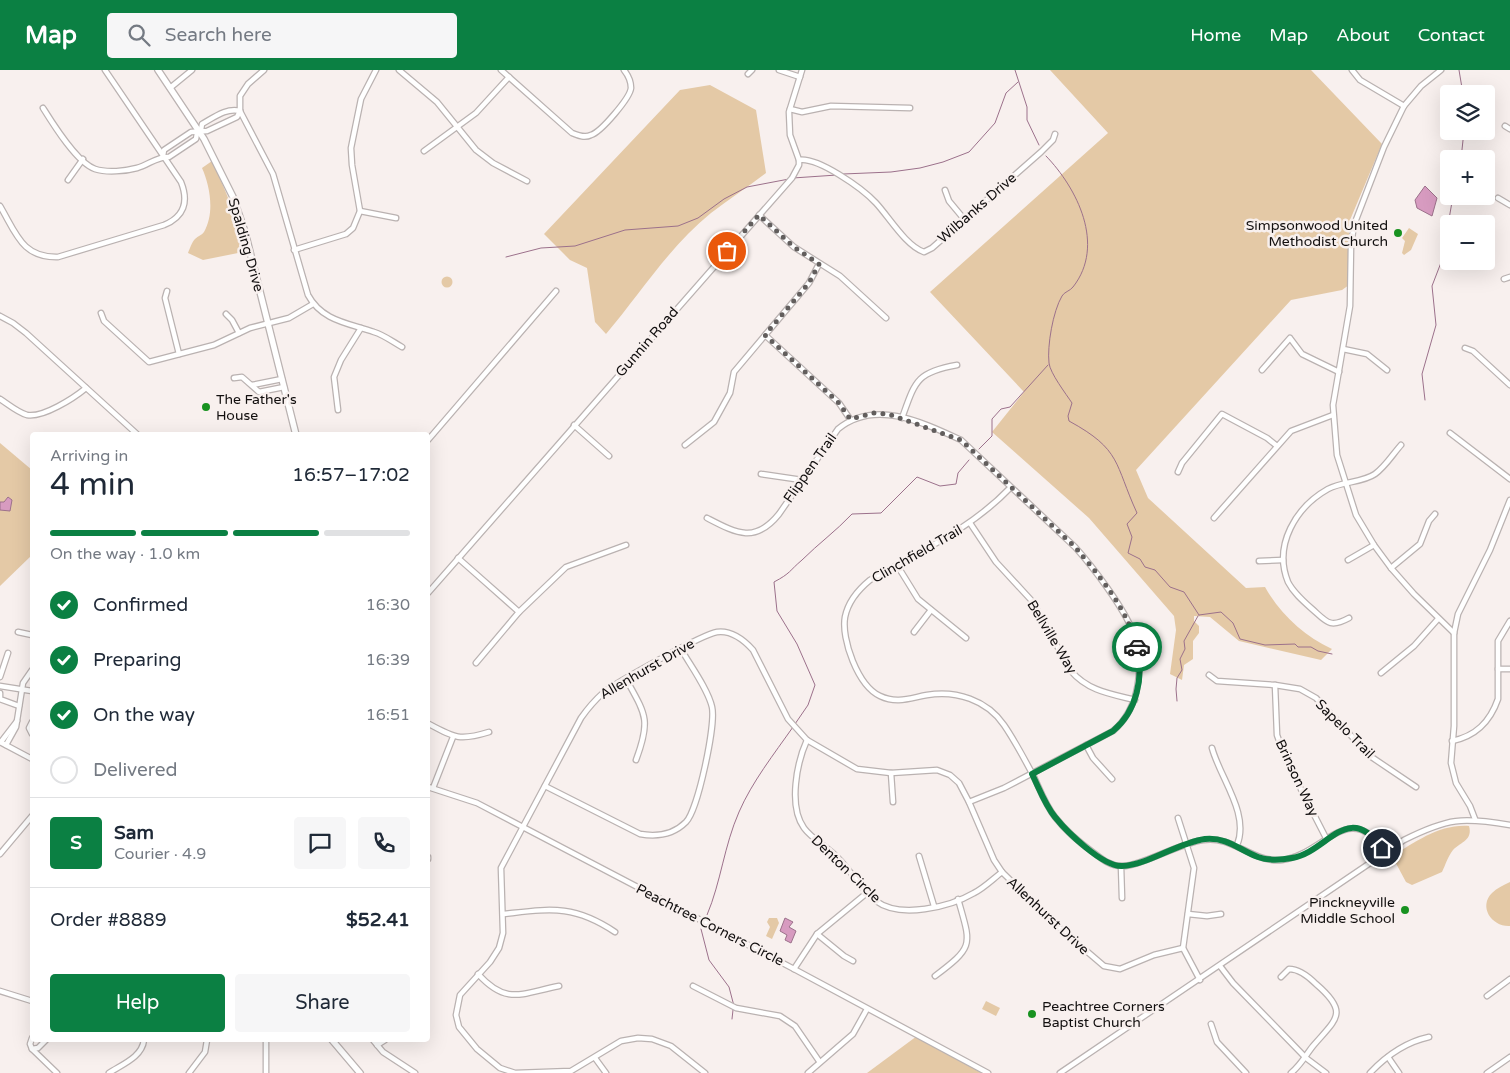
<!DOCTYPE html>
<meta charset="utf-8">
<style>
body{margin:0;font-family:"Varela Round",sans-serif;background:#f6f6f7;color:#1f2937;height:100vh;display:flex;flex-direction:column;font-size:19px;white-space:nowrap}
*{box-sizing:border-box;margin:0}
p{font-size:16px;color:#747a83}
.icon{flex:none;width:28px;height:28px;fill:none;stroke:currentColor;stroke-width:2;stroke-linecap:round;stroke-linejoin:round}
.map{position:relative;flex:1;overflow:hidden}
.drawer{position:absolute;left:30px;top:362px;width:400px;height:610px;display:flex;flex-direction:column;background:#fff;border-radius:5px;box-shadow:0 5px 20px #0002}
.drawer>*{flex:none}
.fabs{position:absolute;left:1440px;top:15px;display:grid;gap:10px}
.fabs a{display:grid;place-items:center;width:55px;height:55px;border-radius:5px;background:#fff;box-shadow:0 5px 20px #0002;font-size:25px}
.pin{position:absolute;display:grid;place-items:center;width:42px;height:42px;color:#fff;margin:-21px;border:2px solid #fff;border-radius:50%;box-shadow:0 1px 5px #0007}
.courier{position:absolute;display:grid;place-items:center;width:50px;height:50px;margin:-25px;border:4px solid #0b8043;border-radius:50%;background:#fff;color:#222;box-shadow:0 1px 6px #0007}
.headline em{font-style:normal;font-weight:600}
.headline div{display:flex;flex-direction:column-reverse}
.headline{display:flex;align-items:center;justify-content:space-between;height:85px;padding:0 20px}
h1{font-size:32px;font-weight:600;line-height:38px}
.bar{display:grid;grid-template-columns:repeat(4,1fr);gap:8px 5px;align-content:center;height:60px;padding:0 20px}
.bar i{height:6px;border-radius:4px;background:#e0e1e3}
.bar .selected{background:#0b8043}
.bar p{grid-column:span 4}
.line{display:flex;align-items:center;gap:12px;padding:0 20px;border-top:1px solid #e0e1e3}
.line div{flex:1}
.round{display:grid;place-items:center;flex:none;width:52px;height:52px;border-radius:5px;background:#f6f6f7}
ol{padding:0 20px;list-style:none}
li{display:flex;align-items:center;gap:15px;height:55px}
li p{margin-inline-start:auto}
li .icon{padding:5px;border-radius:50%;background:#0b8043;color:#fff;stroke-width:4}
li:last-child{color:#747a83}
li i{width:28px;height:28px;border:2px solid #e0e1e3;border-radius:50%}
.cta{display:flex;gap:10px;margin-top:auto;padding:10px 20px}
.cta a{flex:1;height:58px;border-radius:5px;background:#0b8043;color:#fff;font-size:20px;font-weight:600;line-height:58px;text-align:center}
.cta a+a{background:#f6f6f7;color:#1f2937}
header{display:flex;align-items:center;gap:30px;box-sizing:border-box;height:70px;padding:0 25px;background:#0b8043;color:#fff}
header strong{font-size:24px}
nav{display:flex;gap:28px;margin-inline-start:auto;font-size:18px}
.search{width:350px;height:45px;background:#f6f6f7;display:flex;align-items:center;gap:12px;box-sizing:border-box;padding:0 18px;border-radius:5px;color:#747a83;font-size:19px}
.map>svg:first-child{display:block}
.green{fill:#e4c9a6}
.water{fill:#d79bc0;stroke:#9c718b}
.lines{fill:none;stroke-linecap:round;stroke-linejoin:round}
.stream{stroke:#9c718b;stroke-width:1}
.minor-casing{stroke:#bab2b1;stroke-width:7}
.major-casing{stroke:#bab2b1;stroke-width:8}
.minor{stroke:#fff;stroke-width:4.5}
.major{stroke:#fff;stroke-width:5.5}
.done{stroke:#625e5d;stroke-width:5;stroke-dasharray:0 9}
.route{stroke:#0b8043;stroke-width:6}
.poi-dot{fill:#189220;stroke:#f8f0ee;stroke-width:2}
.labels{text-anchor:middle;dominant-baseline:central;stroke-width:5;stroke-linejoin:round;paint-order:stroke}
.street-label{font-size:14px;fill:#120f0f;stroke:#f8f0ee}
.poi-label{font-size:14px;fill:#120f0f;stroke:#f8f0ee;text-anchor:end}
</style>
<header>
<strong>Map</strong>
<div class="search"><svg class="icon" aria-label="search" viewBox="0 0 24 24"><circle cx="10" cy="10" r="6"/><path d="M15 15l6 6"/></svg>Search here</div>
<nav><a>Home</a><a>Map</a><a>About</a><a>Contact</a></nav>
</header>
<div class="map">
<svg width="1510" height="1003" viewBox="0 0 1510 1003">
<rect width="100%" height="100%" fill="#f8f0ee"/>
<g class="green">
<path d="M1050 0H1311L1382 74 1350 150 1348 176 1349 215 1342 220 1291 230 1136 400 1148 428 1246 518 1265 517C1280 544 1304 566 1332 579L1321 590 1239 571 1210 547 1194 546V551L1199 556V563L1193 571V589L1184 595 1182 610 1170 604 1176 560 1174 546 1089 448 992 362 1024 322 930 222 1108 63Z"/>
<path d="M710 15 756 40 766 103C748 117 729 129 711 143 669 177 640 224 606 264L595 252 587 198 570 190 544 164 680 20Z"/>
<path d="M212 91C226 121 238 149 243 182L203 190 188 183C190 178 192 172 195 169 198 166 202 165 204 162 215 143 210 116 202 98Z"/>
<path d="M1409 158 1418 164 1411 180 1404 185 1402 183 1405 171 1402 168Z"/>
<circle cx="447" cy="212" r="5.5"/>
<path d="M0 373 32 400V485L0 516Z"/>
<path d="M1469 756C1473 770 1461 772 1453 780 1448 786 1445 796 1442 802L1412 815 1406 812 1392 786C1416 772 1439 754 1469 756Z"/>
<path d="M1510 812V856C1492 857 1478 837 1492 823 1497 818 1504 815 1510 812Z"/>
<path d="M769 848H777L779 853 772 869 766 866 770 857 767 852Z"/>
<path d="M986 931 1000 938 996 946 982 939Z"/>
<path d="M917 966 981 1003H867Z"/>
</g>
<g class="water">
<path d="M1425 116 1437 128 1432 146 1417 138 1415 130Z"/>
<path d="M8 427 12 430 10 441 0 440V432H4Z"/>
<path d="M785 848 793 852 789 857 796 861 791 873 785 870 787 865 780 861Z"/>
</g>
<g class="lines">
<g class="stream">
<path d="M1015 0 1027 37V50L1039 75"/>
<path d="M1459 0 1463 24"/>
<path d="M1046 86C1077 118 1106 175 1073 217 1070 221 1064 222 1062 226 1053 241 1047 276 1049 293 1050 303 1066 324 1072 333L1068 346 1069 351C1122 380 1114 393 1137 443L1127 454 1132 467 1128 483 1140 489 1145 497 1155 500 1170 517 1184 522 1199 545"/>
<path d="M1461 89 1464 61"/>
<path d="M843 104 891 102 920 98 943 92 969 82 995 53 1006 23 1018 12"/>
<path d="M793 108 837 105"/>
<path d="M506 187 541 178 575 176 625 160 678 156 698 148 724 129 747 117 789 109"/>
<path d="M1425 330 1422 304 1436 255 1432 216 1442 190 1453 126"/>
<path d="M979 379 992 366V349L1001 339 1010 337 1048 295"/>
<path d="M1199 545 1221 542 1233 553 1240 569 1265 575 1295 574 1298 577H1311L1318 581 1332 584"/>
<path d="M1177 631 1176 619 1177 608 1182 600 1180 589 1185 579 1184 571 1198 546"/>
<path d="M795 654 808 635 815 615 797 574 777 541 774 512C791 503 789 501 802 490 818 474 836 461 852 444L881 443 917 407 940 416 956 414 958 403 969 390"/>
<path d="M707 845C721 812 724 776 739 742 752 712 774 684 793 657"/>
<path d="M701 859 709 890 729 917 734 936"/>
<path d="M732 949 733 940"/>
</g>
<g class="minor-casing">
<g id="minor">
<path d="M264 0 248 14 240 26V41L273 104 308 225C322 251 348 253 374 262 384 265 393 272 402 277"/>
<path d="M399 0 437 32 476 80 493 93 527 111"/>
<path d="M501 0 572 63C579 66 585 68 591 65 601 62 630 28 631 18 631 11 628 5 624 0"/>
<path d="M779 0 800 7"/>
<path d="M1352 0 1360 10 1404 36"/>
<path d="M1441 0 1421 16 1404 36 1384 77 1354 155 1351 175 1350 236 1333 335 1337 385 1356 445 1374 475 1391 498 1414 524 1454 563"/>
<path d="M748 4 752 0"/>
<path d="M170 18 192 0"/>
<path d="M43 38C53 54 77 93 95 99 107 103 126 101 137 98 148 95 158 86 169 87L196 69 197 63"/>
<path d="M790 39 802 42 831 36 910 38"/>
<path d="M1505 56 1510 59"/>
<path d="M201 60 202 54C213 48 227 37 240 41"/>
<path d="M424 81 476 43 509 7"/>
<path d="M163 86 164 80 191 62 207 61 237 47 240 41"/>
<path d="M799 90C818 87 862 118 876 133 889 147 906 176 924 182L932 178 1041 82 1053 70 1055 64"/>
<path d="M68 110 83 89"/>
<path d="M945 120 949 131 964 149"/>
<path d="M1498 128 1510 135"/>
<path d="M0 136C16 163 22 188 58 187L164 155C184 147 189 132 181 112L105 0"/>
<path d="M360 141 396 148"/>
<path d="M759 145 794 177 840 206 886 248"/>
<path d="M294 180 346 164 353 158 360 141 352 95 351 78 361 29 376 0"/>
<path d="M1504 209 1510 207"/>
<path d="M167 221 165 228 179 284"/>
<path d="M101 243 104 251 149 292 214 275 250 258 289 248 313 234"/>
<path d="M226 244 232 250 239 263"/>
<path d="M0 246 13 253 26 263 138 365"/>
<path d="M765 265 839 333 850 349"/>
<path d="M1465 278 1473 281 1510 315"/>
<path d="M1343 279 1367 284 1387 300"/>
<path d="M1262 300 1290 268 1302 284 1339 302"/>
<path d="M234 308 242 307 259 322 284 317"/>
<path d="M252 315 282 309"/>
<path d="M0 329C8 334 17 342 27 345 43 348 74 328 86 318"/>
<path d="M338 340 334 307 341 290 361 258"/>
<path d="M902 348C915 312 916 302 957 295"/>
<path d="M574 355 609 386"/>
<path d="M1450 363 1510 409"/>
<path d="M428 370 556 221"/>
<path d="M685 375 714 352 730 323 734 302 809 213 819 194"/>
<path d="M1178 402 1182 393 1222 344 1267 368 1277 376"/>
<path d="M761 404 802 410"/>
<path d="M1010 418C971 459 919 482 870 510 859 519 848 532 845 547 841 569 858 616 880 626 897 634 910 628 927 625 956 620 987 630 1004 655 1015 671 1025 690 1034 707 1040 720 1046 736 1055 747 1066 761 1080 773 1094 783 1102 789 1110 796 1121 796 1139 797 1180 773 1203 770 1233 765 1252 793 1282 790 1324 785 1348 728 1385 781"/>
<path d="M707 448C736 463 755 474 779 444L838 359C875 329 922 352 961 370L1075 477C1093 497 1124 538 1133 562 1145 595 1140 638 1113 661L1004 718 969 732"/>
<path d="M1214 448 1291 361 1333 345"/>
<path d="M970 453 996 492 1032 531 1071 601C1088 621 1111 624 1135 630"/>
<path d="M458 488 519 542"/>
<path d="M1348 490 1374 475"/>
<path d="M1259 491 1283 490"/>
<path d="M897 495 918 529 966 568"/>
<path d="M1391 498 1420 474 1429 451 1435 444"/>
<path d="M428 523 792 108 799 95V90L790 65 789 42 802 0"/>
<path d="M1349 548C1329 559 1326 551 1311 538 1302 530 1293 522 1288 512 1273 475 1296 437 1328 419 1343 411 1362 413 1375 404 1385 397 1393 384 1401 375"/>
<path d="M18 562 32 565"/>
<path d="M914 562 931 540"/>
<path d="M476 593 519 542 566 497 626 475"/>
<path d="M1498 599H1510"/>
<path d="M1381 603 1414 576 1438 549"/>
<path d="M1209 605 1217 611 1275 615 1300 619 1316 628 1370 686 1416 717"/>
<path d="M0 607 8 583"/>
<path d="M626 609C646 645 651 650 636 690"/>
<path d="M1275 615 1277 665 1286 690 1326 768"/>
<path d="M0 616 32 621"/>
<path d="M0 623V629L19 636"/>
<path d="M32 652 29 658 32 664"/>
<path d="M429 654C455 668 460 671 489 662"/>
<path d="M807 670C797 692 788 736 804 758 813 770 828 777 838 788 851 801 861 819 876 831 900 849 950 837 974 823 984 818 993 809 1002 802"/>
<path d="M1452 671C1476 666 1490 652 1498 629V571L1510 551"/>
<path d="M0 672 32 689"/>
<path d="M1 672 17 651"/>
<path d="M6 675 16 657 23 613 32 600"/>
<path d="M1086 675 1093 688 1112 709"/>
<path d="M1212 678C1220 708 1250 744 1237 775"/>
<path d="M891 703 893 732"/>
<path d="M545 716 640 764C657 767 673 765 686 752 698 740 716 654 712 637 708 619 690 595 681 579"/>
<path d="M428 717 477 733 794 899 988 1003"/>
<path d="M433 718 453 667"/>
<path d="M1178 748 1194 798 1183 878 1200 910"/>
<path d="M1475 749 1470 736 1456 713 1451 693 1454 656V563L1458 544 1490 480 1510 430"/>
<path d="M0 784 32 746"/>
<path d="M919 786 934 836"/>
<path d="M428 787V789"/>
<path d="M1121 796 1122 828"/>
<path d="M503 844C550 839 573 834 615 862"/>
<path d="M1188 844 1207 846 1221 844"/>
<path d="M817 864 844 886 853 891"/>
<path d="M1220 896 1233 913 1306 988 1326 1003"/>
<path d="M794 899 817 864 868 822"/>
<path d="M478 904C507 936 522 923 559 916"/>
<path d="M935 906C975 876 971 875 958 829"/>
<path d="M1281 907 1289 899C1299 899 1309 907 1316 914 1350 943 1336 949 1313 976 1305 986 1301 995 1291 1003"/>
<path d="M693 916 736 938 780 946 795 956 819 991"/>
<path d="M0 921 32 931"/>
<path d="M1487 926 1510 909"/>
<path d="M1211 954 1217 972 1246 1003"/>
<path d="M32 968 30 974 32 979 38 978 46 970"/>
<path d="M266 970V1003"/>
<path d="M373 970 383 982 415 1003"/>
<path d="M377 975 385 970"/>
<path d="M32 979 57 1003"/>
<path d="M1388 987 1399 1003"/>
<path d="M595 988 606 1003"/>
<path d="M109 1003C123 994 142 987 144 970"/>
<path d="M189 1003 205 982 207 970"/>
<path d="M705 1003 671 976 652 969 638 968 621 971 571 1001 515 1003 500 998 477 979 459 957 456 945 460 925 490 892 499 878 503 863 501 798 581 648C588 638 595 630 604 622 617 612 703 564 717 562 732 560 744 570 753 580L788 649 807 670 857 699 891 703 937 700 950 705 959 713 969 732 994 790 1002 802 1056 855 1104 896 1120 899 1154 885 1183 878"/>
<path d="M808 1003 853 964 867 939"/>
<path d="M1060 1003 1404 770C1448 748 1462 747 1510 755"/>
<path d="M1370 1003C1386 986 1406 972 1429 967"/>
<path d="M1487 1003 1510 987"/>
</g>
</g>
<g class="major-casing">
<g id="major">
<path d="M158 0 204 69 233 127 245 162 296 365"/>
<path d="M332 970 360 1003"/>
</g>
</g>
<use href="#minor" class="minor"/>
<use href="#major" class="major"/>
</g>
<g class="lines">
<path class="done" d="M727 181 759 145 794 177 819 194 809 213 765 265 839 333 850 349 874 343 888 344 961 370 1075 477C1099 505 1128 540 1137 577"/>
<path class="route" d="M1137 577C1144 607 1137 641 1113 661L1032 704C1039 718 1045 735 1055 747 1067 762 1103 797 1122 796 1148 795 1177 773 1205 769 1228 767 1239 780 1258 787 1269 791 1281 790 1292 788 1328 782 1347 730 1382 778"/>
</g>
<g class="poi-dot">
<circle cx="1398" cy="163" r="5"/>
<circle cx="206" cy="337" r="5"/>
<circle cx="1405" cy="840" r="5"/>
<circle cx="1032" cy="944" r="5"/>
</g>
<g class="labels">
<g class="street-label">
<text transform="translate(977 138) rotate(-41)">Wilbanks Drive</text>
<text transform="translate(246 175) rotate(74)">Spalding Drive</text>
<text transform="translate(647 272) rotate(-49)">Gunnin Road</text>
<text transform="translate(810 398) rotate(-55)">Flippen Trail</text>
<text transform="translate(917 484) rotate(-30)">Clinchfield Trail</text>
<text transform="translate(1052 567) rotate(59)">Bellville Way</text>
<text transform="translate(647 599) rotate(-30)">Allenhurst Drive</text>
<text transform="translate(1345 659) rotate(45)">Sapelo Trail</text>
<text transform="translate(1297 708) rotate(65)">Brinson Way</text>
<text transform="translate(846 799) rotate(44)">Denton Circle</text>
<text transform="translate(1048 846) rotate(43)">Allenhurst Drive</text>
<text transform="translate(710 855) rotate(27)">Peachtree Corners Circle</text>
</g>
<g class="poi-label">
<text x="1388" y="155">Simpsonwood United<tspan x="1388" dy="16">Methodist Church</tspan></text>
<text x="216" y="329" text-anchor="start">The Father's<tspan x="216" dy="16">House</tspan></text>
<text x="1395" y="832">Pinckneyville<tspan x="1395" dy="16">Middle School</tspan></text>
<text x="1042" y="936" text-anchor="start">Peachtree Corners<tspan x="1042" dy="16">Baptist Church</tspan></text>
</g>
</g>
</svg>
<div class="fabs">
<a><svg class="icon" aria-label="layers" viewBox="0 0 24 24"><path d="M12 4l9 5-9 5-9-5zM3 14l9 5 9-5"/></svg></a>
<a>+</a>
<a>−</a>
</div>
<div class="pin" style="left:727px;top:181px;background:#ea580c"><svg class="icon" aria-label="bag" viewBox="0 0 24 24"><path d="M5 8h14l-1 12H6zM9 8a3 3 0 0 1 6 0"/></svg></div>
<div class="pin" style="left:1382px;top:778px;background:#1f2937"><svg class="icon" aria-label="home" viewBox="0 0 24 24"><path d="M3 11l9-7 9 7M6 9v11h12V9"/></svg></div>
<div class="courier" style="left:1137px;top:577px"><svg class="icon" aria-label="car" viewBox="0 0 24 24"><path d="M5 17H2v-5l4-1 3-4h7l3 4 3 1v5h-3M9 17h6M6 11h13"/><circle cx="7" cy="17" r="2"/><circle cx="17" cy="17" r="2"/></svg></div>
<section class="drawer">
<div class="headline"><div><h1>4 min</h1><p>Arriving in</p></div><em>16:57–17:02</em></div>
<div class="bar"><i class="selected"></i><i class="selected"></i><i class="selected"></i><i></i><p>On the way · 1.0 km</p></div>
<ol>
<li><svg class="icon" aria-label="check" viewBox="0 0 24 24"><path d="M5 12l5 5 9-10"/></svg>Confirmed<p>16:30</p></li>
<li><svg class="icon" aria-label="check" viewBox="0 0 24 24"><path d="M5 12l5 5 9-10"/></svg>Preparing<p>16:39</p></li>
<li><svg class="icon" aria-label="check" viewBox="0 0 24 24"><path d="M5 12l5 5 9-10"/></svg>On the way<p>16:51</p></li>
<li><i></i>Delivered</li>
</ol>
<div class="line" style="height:90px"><b class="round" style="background:#0b8043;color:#fff">S</b><div><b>Sam</b><p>Courier · 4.9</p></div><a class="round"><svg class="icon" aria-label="chat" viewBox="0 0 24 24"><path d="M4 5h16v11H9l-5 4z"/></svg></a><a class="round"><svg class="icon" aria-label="phone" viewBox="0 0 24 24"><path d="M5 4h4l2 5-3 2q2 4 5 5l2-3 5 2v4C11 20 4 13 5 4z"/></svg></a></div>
<div class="line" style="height:65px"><div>Order #8889</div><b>$52.41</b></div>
<div class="cta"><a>Help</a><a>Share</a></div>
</section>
</div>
